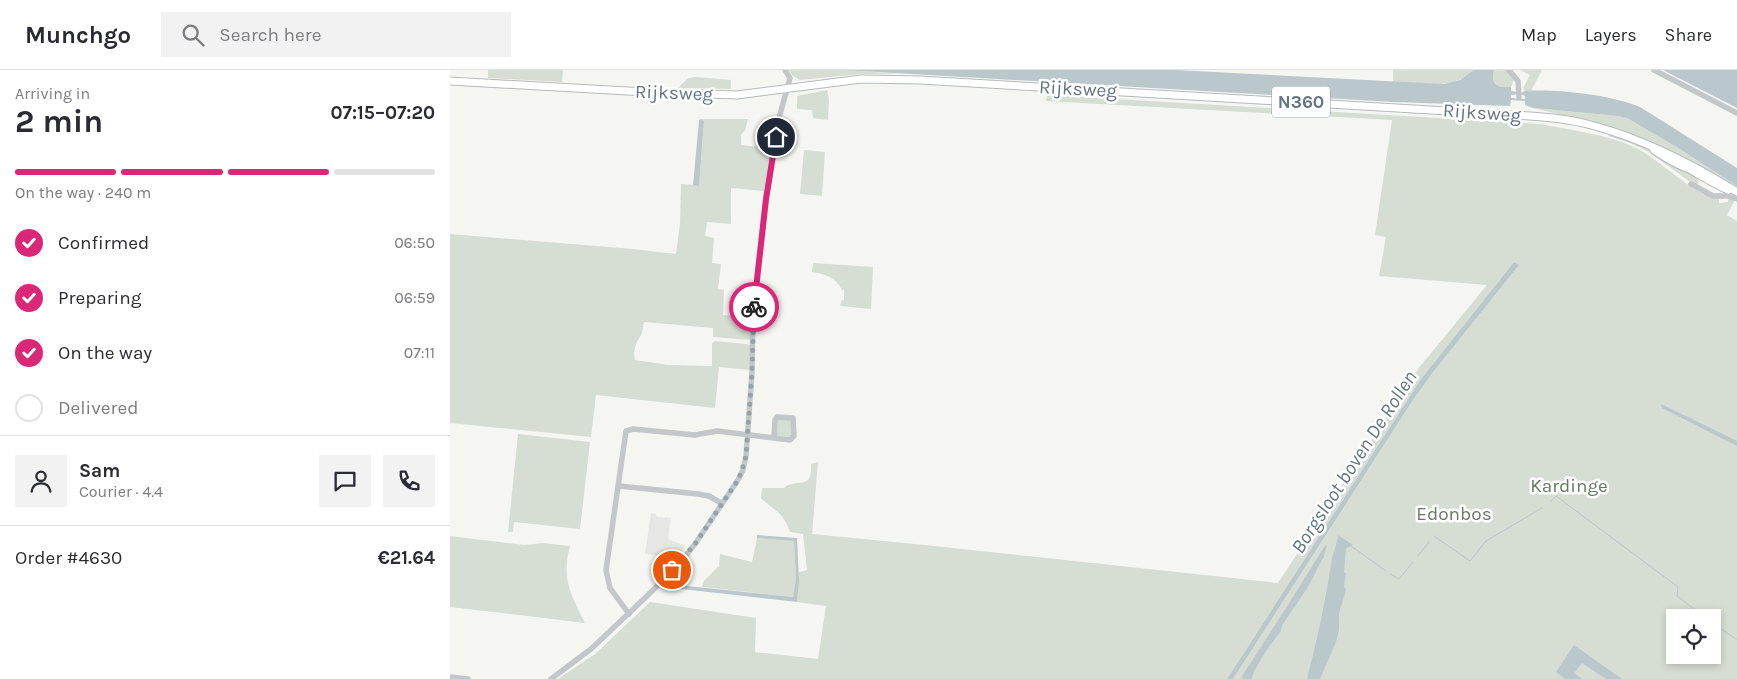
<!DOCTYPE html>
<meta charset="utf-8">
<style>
body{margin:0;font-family:Karla,sans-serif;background:#f2f2f3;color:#2b2b33;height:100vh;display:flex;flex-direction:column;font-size:19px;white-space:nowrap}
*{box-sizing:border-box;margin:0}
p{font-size:16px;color:#7c7c81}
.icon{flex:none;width:28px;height:28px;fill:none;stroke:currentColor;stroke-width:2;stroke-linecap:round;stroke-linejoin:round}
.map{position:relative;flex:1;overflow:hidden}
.panel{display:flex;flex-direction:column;background:#fff;width:450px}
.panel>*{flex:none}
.buttons{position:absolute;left:1216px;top:539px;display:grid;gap:10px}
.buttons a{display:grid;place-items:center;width:55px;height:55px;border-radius:0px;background:#fff;box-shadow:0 2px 8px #0003;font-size:25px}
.pin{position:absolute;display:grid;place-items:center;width:42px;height:42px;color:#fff;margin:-21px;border:2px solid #fff;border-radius:50%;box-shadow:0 1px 5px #0007}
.courier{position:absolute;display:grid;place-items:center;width:50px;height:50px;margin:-25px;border:4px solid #db2777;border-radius:50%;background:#fff;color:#222;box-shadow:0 1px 6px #0007}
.head em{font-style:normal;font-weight:700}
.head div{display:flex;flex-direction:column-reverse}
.head{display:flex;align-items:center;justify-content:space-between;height:85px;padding:0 15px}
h1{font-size:32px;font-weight:700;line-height:38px}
.bar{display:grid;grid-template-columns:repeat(4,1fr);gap:8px 5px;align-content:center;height:60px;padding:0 15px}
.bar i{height:6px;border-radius:4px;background:#e1e1e2}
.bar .active{background:#db2777}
.bar p{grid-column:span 4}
.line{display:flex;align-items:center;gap:12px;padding:0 15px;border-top:1px solid #e1e1e2}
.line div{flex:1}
.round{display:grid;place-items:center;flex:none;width:52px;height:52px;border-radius:0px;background:#f2f2f3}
ol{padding:0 15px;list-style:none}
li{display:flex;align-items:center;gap:15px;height:55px}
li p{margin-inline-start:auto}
li .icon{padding:5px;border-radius:50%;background:#db2777;color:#fff;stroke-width:4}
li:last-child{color:#7c7c81}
li i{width:28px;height:28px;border:2px solid #e1e1e2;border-radius:50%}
header{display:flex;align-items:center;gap:30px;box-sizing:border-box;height:70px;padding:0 25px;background:#fff;border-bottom:1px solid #e1e1e2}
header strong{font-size:24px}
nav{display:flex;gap:28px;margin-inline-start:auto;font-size:18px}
.search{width:350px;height:45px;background:#f2f2f3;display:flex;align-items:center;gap:12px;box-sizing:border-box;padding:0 18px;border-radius:0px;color:#7c7c81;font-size:19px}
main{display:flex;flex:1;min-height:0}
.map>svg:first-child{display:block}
.built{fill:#e6e7e5}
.green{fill:#d6ddd3;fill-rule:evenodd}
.water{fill:#bac7cb}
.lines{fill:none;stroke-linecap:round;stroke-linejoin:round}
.stream{stroke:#bac7cb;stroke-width:1}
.major-casing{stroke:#b6babe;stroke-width:9}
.minor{stroke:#c3c7ca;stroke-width:5.5}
.major{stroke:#fff;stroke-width:7}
.done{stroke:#96a2aa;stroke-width:5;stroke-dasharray:0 9}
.route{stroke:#db2777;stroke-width:6}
.labels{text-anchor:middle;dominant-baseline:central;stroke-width:5;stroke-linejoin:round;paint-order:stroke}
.shield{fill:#fff;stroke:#929ea9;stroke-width:1}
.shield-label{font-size:18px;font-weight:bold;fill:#637484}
.street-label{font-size:19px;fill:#637484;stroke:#fff}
.park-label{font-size:19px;fill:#667b62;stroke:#fff}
.water-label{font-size:20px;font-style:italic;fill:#5f7781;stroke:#fff}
</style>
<header>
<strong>Munchgo</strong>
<div class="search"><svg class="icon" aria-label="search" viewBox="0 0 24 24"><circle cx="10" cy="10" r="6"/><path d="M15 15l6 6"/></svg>Search here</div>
<nav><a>Map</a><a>Layers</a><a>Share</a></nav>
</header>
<main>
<section class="panel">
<div class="head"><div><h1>2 min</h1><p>Arriving in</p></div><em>07:15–07:20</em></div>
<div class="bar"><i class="active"></i><i class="active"></i><i class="active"></i><i></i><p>On the way · 240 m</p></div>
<ol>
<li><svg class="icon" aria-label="check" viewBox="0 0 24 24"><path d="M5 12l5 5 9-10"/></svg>Confirmed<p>06:50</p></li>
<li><svg class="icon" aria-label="check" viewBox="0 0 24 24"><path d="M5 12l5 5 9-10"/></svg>Preparing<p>06:59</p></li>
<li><svg class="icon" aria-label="check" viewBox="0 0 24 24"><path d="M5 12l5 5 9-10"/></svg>On the way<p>07:11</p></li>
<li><i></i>Delivered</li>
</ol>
<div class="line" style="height:90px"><a class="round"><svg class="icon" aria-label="person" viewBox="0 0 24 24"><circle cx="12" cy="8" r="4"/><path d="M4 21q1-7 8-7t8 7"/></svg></a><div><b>Sam</b><p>Courier · 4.4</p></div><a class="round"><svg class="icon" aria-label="chat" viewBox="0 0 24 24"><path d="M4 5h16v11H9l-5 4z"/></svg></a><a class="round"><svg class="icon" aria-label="phone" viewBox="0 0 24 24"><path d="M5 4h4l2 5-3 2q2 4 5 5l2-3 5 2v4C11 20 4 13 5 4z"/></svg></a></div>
<div class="line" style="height:65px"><div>Order #4630</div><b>€21.64</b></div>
</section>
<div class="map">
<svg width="1287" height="609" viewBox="0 0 1287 609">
<rect width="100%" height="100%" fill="#f5f6f2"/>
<path class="built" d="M201 443 206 444 207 447 221 448 218 469 236 476 226 488 195 484Z"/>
<g class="green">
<path d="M38 0H113L112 12 38 8Z"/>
<path d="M339 0H393L451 4H411L350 10 343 6Z"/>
<path d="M943 0H1024C1004 21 969 13 943 12Z"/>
<path d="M1044 0H1057L1064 9 1061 17H1051L1045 14 1043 8Z"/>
<path d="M1070 0H1092L1081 21H1075L1073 18 1080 5Z"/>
<path d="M245 7 281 10V19L228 18 238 8Z"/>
<path d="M377 20 379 30 378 50 363 48 362 40 347 39V26Z"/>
<path d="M597 25 1090 54C1121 60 1155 64 1184 77 1211 89 1241 125 1269 129V133L1278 132V128L1285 130 1277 145 1287 151V609H783L963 330 984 301 1068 196 1064 192 971 309 777 609H108L145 584 200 532 306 548 305 582 368 589 376 536 347 532 349 502 357 500 353 464 340 462C333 442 326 442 311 428L312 418H334C346 407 363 422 361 394L368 392 362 464 475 475 828 513 968 299 1037 215 929 206 936 167 925 165 942 50 596 31ZM1225 548H1262V585H1225Z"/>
<path d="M1083 38 1168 46 1177 48 1228 78 1287 116V120L1142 52Z"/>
<path d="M251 49H298L295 60 291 65V75L322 78 314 121 281 118V154L257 152 255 166 264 168 262 193 271 194 268 219 274 220 273 245 300 247V270L263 267V258L194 252C193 256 193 262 191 265 186 273 183 279 185 290L218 295 262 296V273L265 271 297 274 300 275V300L269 297 265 338 146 325 141 367 0 353V164L183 179 226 184 230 153 231 114 249 115 254 51Z"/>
<path d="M1161 64 1196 78 1247 106 1249 112 1247 117 1199 82 1180 73 1158 66Z"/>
<path d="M354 80 375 82 372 126 350 124Z"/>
<path d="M363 193 423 197 421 239 390 236 392 230H394V220H392C386 207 375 204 362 202Z"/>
<path d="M327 349H341V367L326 366Z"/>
<path d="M68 364 140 372 130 459 64 452 63 462H58Z"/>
<path d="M0 466 75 475 92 473 120 476C111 508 121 525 135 553L0 537Z"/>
<path d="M307 468 344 471 346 508 343 527 252 517 254 511 269 496 270 484 302 492Z"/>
</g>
<g class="water">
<path d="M393 0H726L994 14 1010 10 1024 0H1044L1043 8 1045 14 1051 17H1061V21L1068 22V24L1061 25V28L1075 29V26L1071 24V23L1075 21C1108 19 1161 25 1190 37L1287 98V116L1228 78 1177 48 1168 46 1083 38 1075 35V31L1061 30 1060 36 943 32Z"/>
<path d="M1213 0H1287V38Z"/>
<path d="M251 49 254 51 249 116 243 115 249 50Z"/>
<path d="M1064 192 1069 195 984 301 963 330 783 609H777L971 309Z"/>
<path d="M1211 334 1287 371V376L1212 338Z"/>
<path d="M307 465 347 468 349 511 347 532 214 517 217 514 343 527 346 508 344 471 307 468Z"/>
<path d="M888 465 903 475 896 478 894 502 896 504 894 516 896 520 889 543V559L886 572 870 609H857C867 571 875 533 881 495 882 484 887 476 888 465Z"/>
<path d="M877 475 874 486 858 517 833 554 830 563C823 570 803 599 802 609H793L792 606 838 535 874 477Z"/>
<path d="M1124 575 1172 609H1156L1132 593 1124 603 1132 609H1115L1106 602Z"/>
</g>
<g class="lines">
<g class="stream">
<path d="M1101 431 1106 426 1228 517 1227 526 1256 548"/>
<path d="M984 466 1020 491 1036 471 1092 438"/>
<path d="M901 476 936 501"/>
<path d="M968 486 979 472"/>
<path d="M940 504 949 509 963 492"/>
<path d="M1262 552 1287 570"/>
</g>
<g class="major-casing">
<g id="major">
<path d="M0 11 195 22 287 25 411 9 470 10 1065 45C1090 47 1116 48 1141 55 1194 69 1241 93 1287 122"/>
<path d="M1204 80C1215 88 1226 94 1239 99 1252 106 1264 114 1278 120"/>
</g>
</g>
<g class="minor">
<path d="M1059 0 1068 11 1069 27"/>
<path d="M1204 0 1287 43"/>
<path d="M1241 114 1263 126H1278L1287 129"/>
<path d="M169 416 248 424 259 426 271 433"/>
<path d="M179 544 160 518 156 500 176 361 183 359 245 365 267 361 340 370 344 366 343 348 327 347 325 350 324 368"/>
<path d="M0 607 18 609"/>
<path d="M101 609 141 579 197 526 230 493 245 474 288 410 293 400 296 386 302 302 303 241 316 129 329 48 340 8 335 0"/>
</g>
<use href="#major" class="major"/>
</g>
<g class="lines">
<path class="done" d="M222 500 245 474 288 410 292 400 296 386 302 302 304 237"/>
<path class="route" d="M304 237 316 129 326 67"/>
</g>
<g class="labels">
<rect class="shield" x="822" y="16.5" width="58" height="31" rx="4"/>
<g class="shield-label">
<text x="851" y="32">N360</text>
</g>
<g class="street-label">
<text transform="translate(628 19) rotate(3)">Rijksweg</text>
<text transform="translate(224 23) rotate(2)">Rijksweg</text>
<text transform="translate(1032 43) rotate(4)">Rijksweg</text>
</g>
<g class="park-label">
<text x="1119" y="416">Kardinge</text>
<text x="1004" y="444">Edonbos</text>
</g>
<g class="water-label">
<text transform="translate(904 392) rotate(-57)">Borgsloot boven De Rollen</text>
</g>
</g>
</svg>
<div class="buttons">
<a><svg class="icon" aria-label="locate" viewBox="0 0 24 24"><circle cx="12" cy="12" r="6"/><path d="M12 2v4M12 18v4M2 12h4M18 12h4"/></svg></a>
</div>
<div class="pin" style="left:222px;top:500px;background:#ea580c"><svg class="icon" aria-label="bag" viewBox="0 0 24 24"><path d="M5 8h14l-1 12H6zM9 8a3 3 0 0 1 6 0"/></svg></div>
<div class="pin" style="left:326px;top:67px;background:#1f2937"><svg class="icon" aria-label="home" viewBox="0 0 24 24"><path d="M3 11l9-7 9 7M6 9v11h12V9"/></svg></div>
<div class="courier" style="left:304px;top:237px"><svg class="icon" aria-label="bike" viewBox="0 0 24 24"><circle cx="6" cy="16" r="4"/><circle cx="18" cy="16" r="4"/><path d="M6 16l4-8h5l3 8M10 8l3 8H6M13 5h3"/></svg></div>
</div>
</main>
